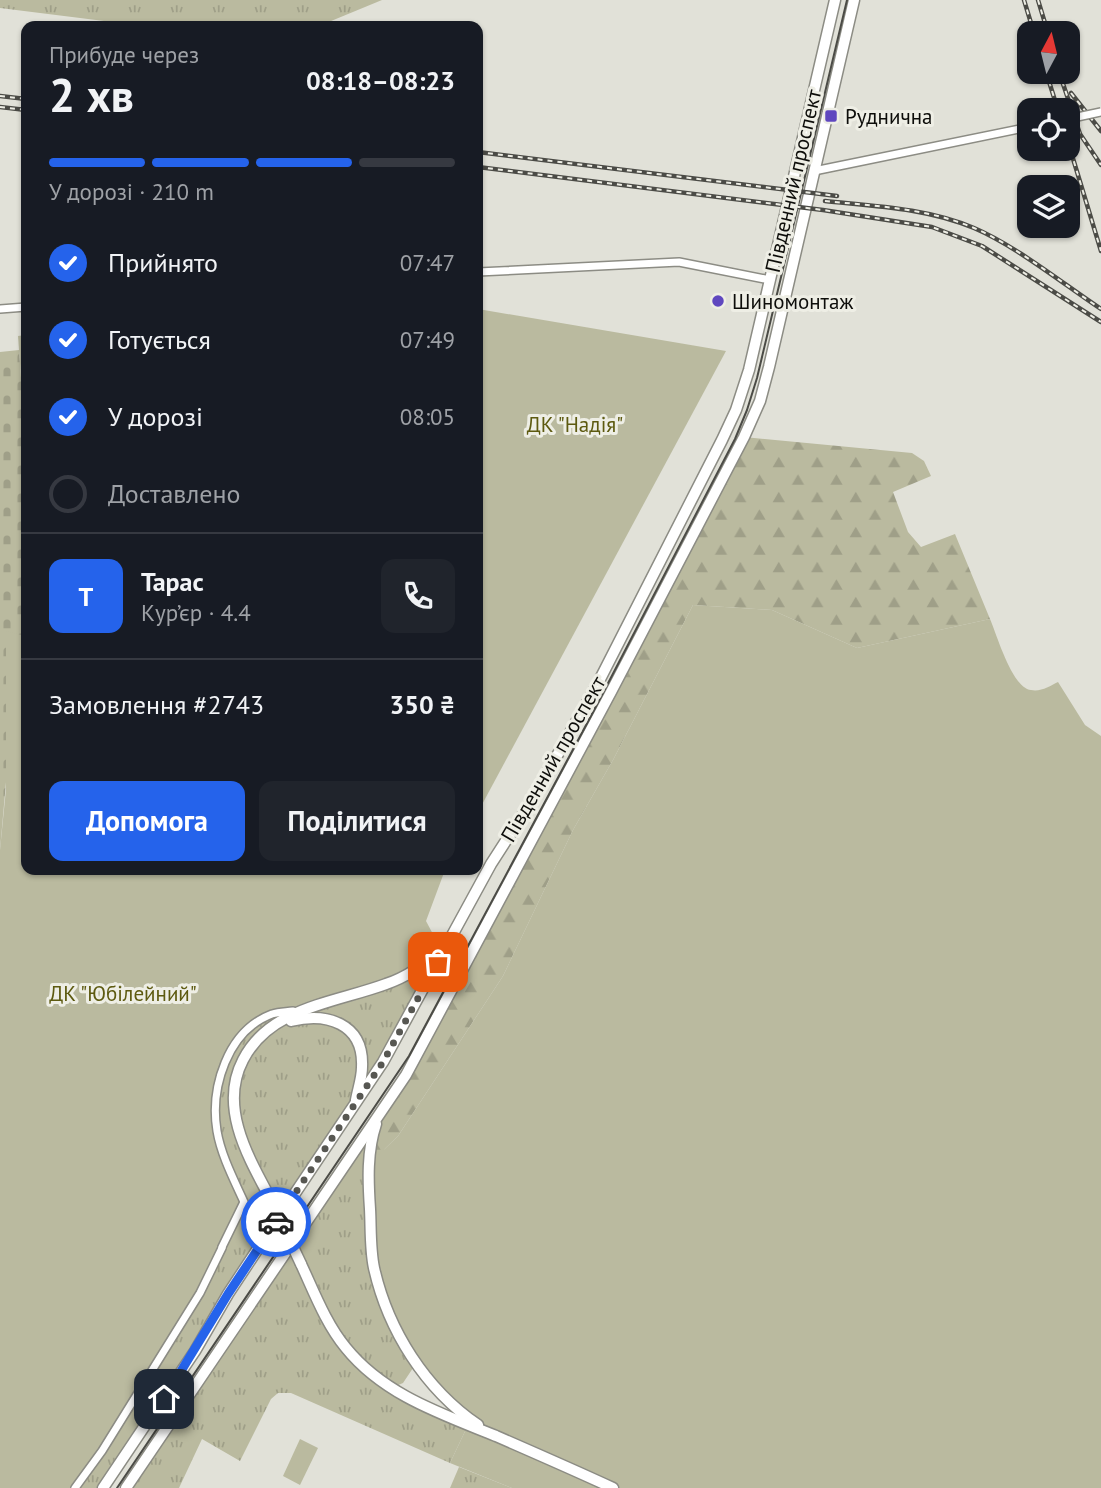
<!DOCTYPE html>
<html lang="uk">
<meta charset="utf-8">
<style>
body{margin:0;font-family:"PT Sans",sans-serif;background:#20242c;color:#f1f3f6;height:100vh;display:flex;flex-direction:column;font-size:26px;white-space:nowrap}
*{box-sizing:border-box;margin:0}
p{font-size:23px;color:#9ea1a6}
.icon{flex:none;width:38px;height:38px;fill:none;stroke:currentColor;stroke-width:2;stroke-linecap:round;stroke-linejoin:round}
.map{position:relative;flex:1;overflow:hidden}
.panel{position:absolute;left:21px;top:21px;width:462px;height:854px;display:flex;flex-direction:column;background:#171b24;border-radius:14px;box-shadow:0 2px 5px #0004}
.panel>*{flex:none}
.needle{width:46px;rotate:7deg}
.buttons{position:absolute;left:1017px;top:21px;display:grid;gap:14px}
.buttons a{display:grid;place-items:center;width:63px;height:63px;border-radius:14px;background:#171b24;box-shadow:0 2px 5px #0004;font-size:35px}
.pin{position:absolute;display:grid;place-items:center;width:60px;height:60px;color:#fff;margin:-30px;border-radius:14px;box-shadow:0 4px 10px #0006}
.courier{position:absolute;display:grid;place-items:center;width:70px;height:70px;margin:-35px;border:5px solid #2563eb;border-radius:50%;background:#fff;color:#222;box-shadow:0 2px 9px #0007}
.summary em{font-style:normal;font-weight:700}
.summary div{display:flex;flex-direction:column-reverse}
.summary{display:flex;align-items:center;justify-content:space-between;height:119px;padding:0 28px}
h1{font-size:46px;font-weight:700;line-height:52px}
.bar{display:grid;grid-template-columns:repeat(4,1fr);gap:10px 7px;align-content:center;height:84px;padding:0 28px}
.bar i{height:9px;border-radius:5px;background:#363941}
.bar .selected{background:#2563eb}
.bar p{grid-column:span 4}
.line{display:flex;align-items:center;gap:18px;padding:0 28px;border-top:2px solid #363941}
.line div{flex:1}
.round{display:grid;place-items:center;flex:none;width:74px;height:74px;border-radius:14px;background:#20242c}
ol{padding:0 28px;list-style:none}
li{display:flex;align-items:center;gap:21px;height:77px}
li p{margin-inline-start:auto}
li .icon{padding:7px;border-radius:50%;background:#2563eb;color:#fff;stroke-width:4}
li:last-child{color:#9ea1a6}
li i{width:38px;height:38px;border:4px solid #363941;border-radius:50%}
.cta{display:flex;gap:14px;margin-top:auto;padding:14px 28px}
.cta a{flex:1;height:80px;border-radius:14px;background:#2563eb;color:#fff;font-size:28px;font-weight:700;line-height:80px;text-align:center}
.cta a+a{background:#20242c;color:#f1f3f6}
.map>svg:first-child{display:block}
.grass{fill:url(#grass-tufts)}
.forest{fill:url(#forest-firs)}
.cemetery{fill:url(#cemetery-stones)}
.green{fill:#baba9f}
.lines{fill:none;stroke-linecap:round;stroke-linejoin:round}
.minor-casing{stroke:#8c8c84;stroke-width:10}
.major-casing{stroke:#8c8c84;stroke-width:13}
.minor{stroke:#fff;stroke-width:7}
.major{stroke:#fff;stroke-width:10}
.tram{stroke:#4b4b46;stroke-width:2}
.rail-casing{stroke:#4b4b46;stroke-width:4.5}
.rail{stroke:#eeeee5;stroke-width:2;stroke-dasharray:5;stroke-linecap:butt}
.minor-bridge-casing{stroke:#8c8c84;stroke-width:10;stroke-linecap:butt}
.major-bridge-casing{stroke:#8c8c84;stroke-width:13;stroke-linecap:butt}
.minor-bridge{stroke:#fff;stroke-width:7}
.major-bridge{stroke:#fff;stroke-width:10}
.done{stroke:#575752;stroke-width:7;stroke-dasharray:0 12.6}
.route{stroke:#2563eb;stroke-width:9}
.poi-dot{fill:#5f47bf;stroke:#eeeee5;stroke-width:2.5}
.labels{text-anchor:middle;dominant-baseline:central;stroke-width:6;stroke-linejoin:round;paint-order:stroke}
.poi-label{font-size:21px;fill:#0d0d0a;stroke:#eeeee5;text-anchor:start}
.street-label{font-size:21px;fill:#0d0d0a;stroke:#eeeee5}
.park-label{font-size:21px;fill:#5d5a10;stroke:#eeeee5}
</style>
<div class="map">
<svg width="1101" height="1488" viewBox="0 0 1101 1488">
<defs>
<pattern id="grass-tufts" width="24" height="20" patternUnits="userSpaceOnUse" patternTransform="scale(1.75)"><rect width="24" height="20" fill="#baba9f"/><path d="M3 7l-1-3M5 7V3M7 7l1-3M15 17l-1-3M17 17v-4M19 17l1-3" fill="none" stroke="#9f9f88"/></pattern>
<pattern id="forest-firs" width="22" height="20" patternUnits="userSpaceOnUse" patternTransform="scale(1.75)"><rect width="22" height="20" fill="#baba9f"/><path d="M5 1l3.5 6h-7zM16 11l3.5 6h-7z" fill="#9f9f88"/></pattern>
<pattern id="cemetery-stones" width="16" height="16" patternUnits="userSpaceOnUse" patternTransform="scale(1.75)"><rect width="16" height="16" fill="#baba9f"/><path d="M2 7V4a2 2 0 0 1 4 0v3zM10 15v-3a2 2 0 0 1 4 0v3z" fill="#9f9f88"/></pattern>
</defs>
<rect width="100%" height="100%" fill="#e1e1d8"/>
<g class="grass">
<path d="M0 0H382L319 26H144L0 8Z"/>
<path d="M413 972 428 980 383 1062 103 1488H75L217 1132V1080L235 1045 261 1020Z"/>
<path d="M379 1114 417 1362 403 1383 391 1388 468 1425 450 1463 291 1393H278L271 1399 240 1461 202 1439 179 1488H126Z"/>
<path d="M459 1467 512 1488H450Z"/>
</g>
<path class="forest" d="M744 437 912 453 924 461 931 476 893 492 908 532 921 547 955 534 990 619 857 648 772 610 693 605 613 760 573 830 503 976 398 1136 369 1164 373 1133Z"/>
<path class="cemetery" d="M19 350 26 446V636L19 635 0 850V352Z"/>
<g class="green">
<path d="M478 309 726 351 478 812Z"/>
<path d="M26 335V446L18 336Z"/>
<path d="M693 605 772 610 857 648 990 619C997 635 1012 688 1031 690 1041 692 1050 686 1058 682L1085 725 1101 736V1488H512L450 1463 468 1425 405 1345 374 1268 369 1164 398 1136 503 976 573 830 613 760Z"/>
<path d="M6 631 26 636V870H445L426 921 435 938 446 946 413 972 304 1009 275 1013 246 1030 217 1080V1132L244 1202 200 1293 75 1488H0V850L6 789Z"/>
<path d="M300 1439 318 1448 300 1485 283 1476Z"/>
</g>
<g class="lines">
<g class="minor-casing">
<g id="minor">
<path d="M814 171 1029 127"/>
<path d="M478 272 679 262 770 280"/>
<path d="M0 309 26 307"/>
<path d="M222 1247 244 1202C234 1180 221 1155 217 1131 210 1088 227 1031 272 1014 279 1012 286 1012 293 1011"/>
<path d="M75 1488 102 1451 200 1293 222 1248"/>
</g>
</g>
<g class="major-casing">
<g id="major">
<path d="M291 1021C326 1012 364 1023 362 1067 362 1078 358 1089 356 1100"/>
<path d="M376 1124C367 1151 368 1180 370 1209 371 1228 370 1249 374 1268 388 1330 425 1389 478 1425"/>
<path d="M269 1196C247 1155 219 1106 243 1060 270 1007 335 1003 386 984 407 977 423 965 441 951"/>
<path d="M301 1264C314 1292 326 1324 346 1348 384 1395 442 1414 496 1436 535 1453 574 1470 613 1488"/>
<path d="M103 1488 195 1351 228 1294 259 1247 383 1062 491 864 529 805 596 687 722 440 736 410 749 370 835 0"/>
<path d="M126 1488 406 1075 611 692 744 437 760 401 769 367 854 0"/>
</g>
</g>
<use href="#minor" class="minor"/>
<use href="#major" class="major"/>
<path class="tram" d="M117 1488 409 1056 592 714 735 439 747 410 757 378 847 0"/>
<g class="rail-casing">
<g id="rail">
<path d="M1024 0 1034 33"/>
<path d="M1038 0 1048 33"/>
<path d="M1046 72 1058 110"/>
<path d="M1059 72 1080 134 1101 165"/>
<path d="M1071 93 1101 131"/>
<path d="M0 96 26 99"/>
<path d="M0 107 26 110"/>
<path d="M1068 142 1101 251"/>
<path d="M478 152 837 196"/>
<path d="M478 167 823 210 932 227 982 246 1101 322"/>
<path d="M825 201C874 206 927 208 974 228 1016 246 1062 283 1101 309"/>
</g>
</g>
<use href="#rail" class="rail"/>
<g class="minor-bridge-casing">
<path id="minor-bridge" d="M1068 119 1101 112"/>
</g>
<g class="major-bridge-casing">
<path id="major-bridge" d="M269 1196 301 1264"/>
</g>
<use href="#minor-bridge" class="minor-bridge"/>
<use href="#major-bridge" class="major-bridge"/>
</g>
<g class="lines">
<path class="done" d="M276 1222 383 1062 438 962"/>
<path class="route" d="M164 1399 228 1294 276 1222"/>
</g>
<g class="poi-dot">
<rect x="824" y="109" width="14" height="14" rx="3.5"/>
<circle cx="718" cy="301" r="7"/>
</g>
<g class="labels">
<g class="poi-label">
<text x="845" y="116">Руднична</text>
<text x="732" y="301">Шиномонтаж</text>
</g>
<g class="street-label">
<text transform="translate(793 181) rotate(-77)">Південний проспект</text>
<text transform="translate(553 759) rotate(-60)">Південний проспект</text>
</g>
<g class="park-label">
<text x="575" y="424">ДК "Надія"</text>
<text x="123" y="993">ДК "Юбілейний"</text>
</g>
</g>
</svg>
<div class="buttons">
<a><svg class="needle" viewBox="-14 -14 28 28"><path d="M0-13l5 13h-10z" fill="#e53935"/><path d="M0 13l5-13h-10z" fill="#9ea1a6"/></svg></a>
<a><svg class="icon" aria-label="locate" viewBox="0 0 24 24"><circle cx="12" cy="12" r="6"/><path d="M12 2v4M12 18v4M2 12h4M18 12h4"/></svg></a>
<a><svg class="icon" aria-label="layers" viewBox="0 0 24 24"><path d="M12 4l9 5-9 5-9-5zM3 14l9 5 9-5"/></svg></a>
</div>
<div class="pin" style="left:438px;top:962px;background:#ea580c"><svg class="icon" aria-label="bag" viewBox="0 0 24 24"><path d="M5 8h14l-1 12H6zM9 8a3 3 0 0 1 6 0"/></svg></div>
<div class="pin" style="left:164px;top:1399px;background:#1f2937"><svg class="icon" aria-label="home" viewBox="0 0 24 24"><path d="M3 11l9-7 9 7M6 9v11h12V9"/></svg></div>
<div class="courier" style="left:276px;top:1222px"><svg class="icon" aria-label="car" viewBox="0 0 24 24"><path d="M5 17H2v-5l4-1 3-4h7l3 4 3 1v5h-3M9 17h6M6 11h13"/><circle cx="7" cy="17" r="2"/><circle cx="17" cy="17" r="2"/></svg></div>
<section class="panel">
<div class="summary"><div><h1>2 хв</h1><p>Прибуде через</p></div><em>08:18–08:23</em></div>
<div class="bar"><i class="selected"></i><i class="selected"></i><i class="selected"></i><i></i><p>У дорозі · 210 m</p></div>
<ol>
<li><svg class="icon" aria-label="check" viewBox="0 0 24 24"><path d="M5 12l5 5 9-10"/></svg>Прийнято<p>07:47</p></li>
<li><svg class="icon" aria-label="check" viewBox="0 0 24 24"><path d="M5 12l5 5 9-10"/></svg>Готується<p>07:49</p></li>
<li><svg class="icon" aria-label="check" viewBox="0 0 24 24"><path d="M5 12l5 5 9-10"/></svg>У дорозі<p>08:05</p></li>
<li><i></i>Доставлено</li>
</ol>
<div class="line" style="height:126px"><b class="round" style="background:#2563eb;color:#fff">Т</b><div><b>Тарас</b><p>Кур’єр · 4.4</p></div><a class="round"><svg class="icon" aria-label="phone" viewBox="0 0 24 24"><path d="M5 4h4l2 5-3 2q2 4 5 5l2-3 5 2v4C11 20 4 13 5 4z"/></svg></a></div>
<div class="line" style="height:91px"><div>Замовлення #2743</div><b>350 ₴</b></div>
<div class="cta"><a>Допомога</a><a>Поділитися</a></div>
</section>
</div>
